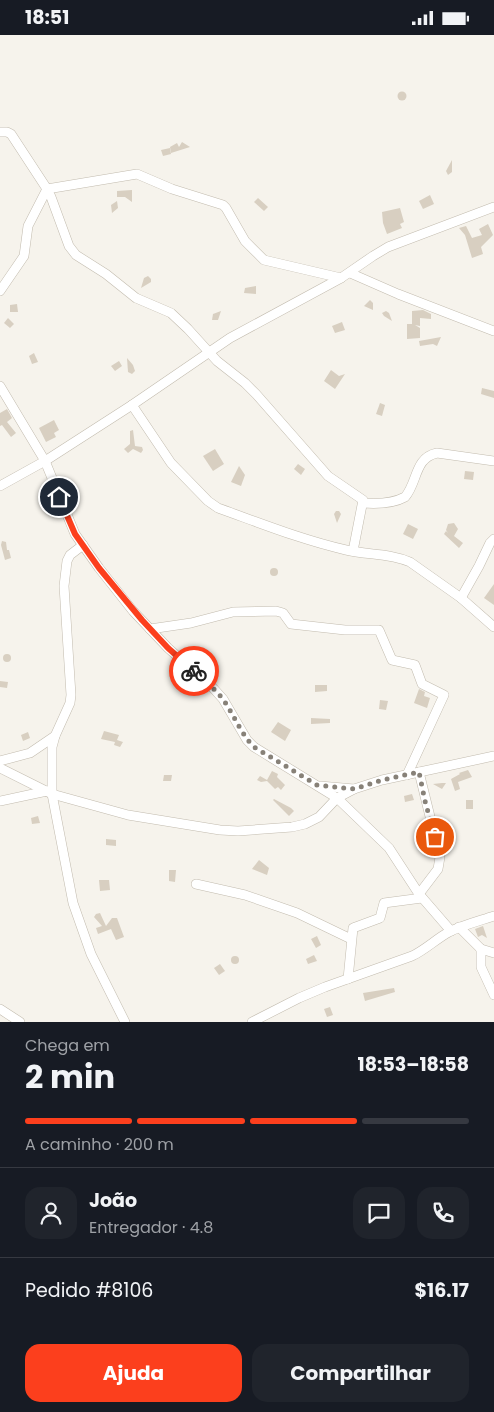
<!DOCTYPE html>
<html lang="pt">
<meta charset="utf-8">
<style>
body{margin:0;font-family:Poppins,sans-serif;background:#20242c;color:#f1f3f6;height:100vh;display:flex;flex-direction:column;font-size:19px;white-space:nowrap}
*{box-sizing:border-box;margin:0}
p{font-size:16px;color:#9ea1a6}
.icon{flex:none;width:28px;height:28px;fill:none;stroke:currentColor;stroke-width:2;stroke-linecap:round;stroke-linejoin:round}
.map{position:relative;height:987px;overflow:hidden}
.details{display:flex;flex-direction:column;background:#171b24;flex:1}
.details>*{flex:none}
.pin{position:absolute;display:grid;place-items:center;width:42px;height:42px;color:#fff;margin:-21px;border:2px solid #fff;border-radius:50%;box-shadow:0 1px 5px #0007}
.courier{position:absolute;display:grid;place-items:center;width:50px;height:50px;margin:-25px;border:4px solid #fc3f1d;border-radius:50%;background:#fff;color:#222;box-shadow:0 1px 6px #0007}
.summary em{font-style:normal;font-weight:700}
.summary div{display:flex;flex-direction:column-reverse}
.summary{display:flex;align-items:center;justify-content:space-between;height:85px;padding:0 25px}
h1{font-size:32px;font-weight:700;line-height:38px}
.bar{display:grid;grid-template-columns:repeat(4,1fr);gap:8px 5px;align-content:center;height:60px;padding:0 25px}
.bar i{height:6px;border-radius:4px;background:#363941}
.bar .on{background:#fc3f1d}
.bar p{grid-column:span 4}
.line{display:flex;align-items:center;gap:12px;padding:0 25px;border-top:1px solid #363941}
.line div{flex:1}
.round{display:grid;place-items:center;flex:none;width:52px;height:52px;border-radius:15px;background:#20242c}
.button{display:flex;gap:10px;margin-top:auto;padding:10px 25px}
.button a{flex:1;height:58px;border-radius:15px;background:#fc3f1d;color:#fff;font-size:20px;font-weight:700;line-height:58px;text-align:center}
.button a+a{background:#20242c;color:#f1f3f6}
.status{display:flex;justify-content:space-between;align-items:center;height:35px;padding:0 25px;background:#171b24;direction:ltr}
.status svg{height:14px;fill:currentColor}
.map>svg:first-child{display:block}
.building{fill:#d8cfc1}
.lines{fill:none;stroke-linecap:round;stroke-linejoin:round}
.street-casing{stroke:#c2bbae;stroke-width:10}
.street{stroke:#fff;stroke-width:9}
.done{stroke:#878178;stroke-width:5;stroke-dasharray:0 9}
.route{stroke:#fc3f1d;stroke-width:6}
</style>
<div class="status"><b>18:51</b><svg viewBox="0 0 49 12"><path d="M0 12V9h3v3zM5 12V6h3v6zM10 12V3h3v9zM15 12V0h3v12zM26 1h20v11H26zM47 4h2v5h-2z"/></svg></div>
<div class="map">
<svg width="494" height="987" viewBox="0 0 494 987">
<rect width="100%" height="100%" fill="#f6f3ec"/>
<g class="building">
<circle cx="402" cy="61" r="4.5"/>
<path d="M182 107 190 112 171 118 170 112 177 108 179 112Z"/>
<path d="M170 113 171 119 163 121 161 115Z"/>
<path d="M452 125V137L448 140 446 136Z"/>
<path d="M132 155V167L125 162H117V156Z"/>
<path d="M430 160 434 169 423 174 419 166Z"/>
<path d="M258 163 268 172 264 176 254 167Z"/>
<path d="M117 166 118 173 112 178 111 170Z"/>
<path d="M400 173 404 187 400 189 402 193 387 199 383 188 382 177Z"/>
<path d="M488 189 493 200 481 212 483 219 472 223 465 200 459 193 466 191 472 203 482 200 479 194Z"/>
<path d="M148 241 151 244V247L141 253 144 243Z"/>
<path d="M256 251V259L244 258 245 253Z"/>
<path d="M370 265 373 268V275L364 271Z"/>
<path d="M17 269 18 277H10V270Z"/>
<path d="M423 275 431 279V284L420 283V291L415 290 420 293V303L407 304V289H412V276Z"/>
<path d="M221 276 218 285H212L213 279Z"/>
<path d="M386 276 389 278 392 286 384 281 382 278Z"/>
<path d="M8 283 14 289 10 293 4 288Z"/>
<path d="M342 287 345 295 335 298 332 291Z"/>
<path d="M441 302 437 311 433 309 420 311 419 306Z"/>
<path d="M34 318 38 327 32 329 29 321Z"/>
<path d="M127 323 133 330 135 336 132 339 128 337Z"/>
<path d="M119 326 122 331 115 336 111 331Z"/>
<path d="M331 335 339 341 345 339 335 354 324 346Z"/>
<path d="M482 353 494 356V363L481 359Z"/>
<path d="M380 368 385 370 382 381 376 379Z"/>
<path d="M7 374 12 383 7 387 16 398 11 402 2 390 0 391V378Z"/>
<path d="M54 385 59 395 54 398 56 402 46 407 39 393Z"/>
<path d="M133 395 135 411 142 412 143 415 141 418 133 414 128 418 124 414 130 409V396Z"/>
<path d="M215 414 224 429 213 436 203 421Z"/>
<path d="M298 429 305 434 301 440 294 434Z"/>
<path d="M239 431 245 440 241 451 231 447Z"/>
<path d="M465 436 474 437 473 445 464 444Z"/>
<path d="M339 476 341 479 337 488 334 479 336 476Z"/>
<path d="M454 488 458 494 454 501 463 508 459 513 444 499 446 496 448 498 446 495 448 489Z"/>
<path d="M408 489 418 494 413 504 403 499Z"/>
<path d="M2 506 6 507 7 515H9L11 523 5 525 1 510Z"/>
<circle cx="274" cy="537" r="4"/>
<path d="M494 549V570L484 563Z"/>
<circle cx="7" cy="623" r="4"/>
<path d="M0 646 8 647 7 653 0 652Z"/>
<path d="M315 650H327V656L315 657Z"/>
<path d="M419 654 425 657 424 661 430 663 427 673 414 668Z"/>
<path d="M380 665 388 666 386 675 379 674Z"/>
<path d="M311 683 330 684V688L311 689Z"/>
<path d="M278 687 291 695 285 706 271 697Z"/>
<path d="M104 696 119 700 117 705 123 707 120 712 114 710 115 707 101 704Z"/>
<path d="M28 697 30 703 23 706 21 700Z"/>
<path d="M468 735 472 742 458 747 460 754 455 756 451 744 460 739 459 738Z"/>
<path d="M272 736 278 739 277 742 285 750 281 755 278 752 275 754 267 746 261 747 257 745 260 741 267 745Z"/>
<path d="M164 740H172L171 746H163Z"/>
<path d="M442 748H446L442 754 433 749Z"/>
<path d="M412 759 414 765 405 767 404 761Z"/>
<path d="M274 764 291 773 294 776 289 781 273 765Z"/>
<rect x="466" y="765" width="7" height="9"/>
<path d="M38 781 40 788 32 789 31 783Z"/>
<path d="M106 804 116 805V811L106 810Z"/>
<path d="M259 825 269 833 267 840 252 834Z"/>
<path d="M169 835H176L175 847 169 846Z"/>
<path d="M99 845H109L110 855 100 856Z"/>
<path d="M100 878 106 891 112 883H117L124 902 116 905 111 894 98 899 96 893 102 891 94 882 96 879Z"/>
<path d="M483 891 487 903 482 900 478 902 475 894Z"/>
<path d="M317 901 321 910 316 913 311 904Z"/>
<path d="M314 920 317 926 308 929 306 924Z"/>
<circle cx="235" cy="925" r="4"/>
<path d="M220 929 225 936 219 940 214 933Z"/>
<path d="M394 953 395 957 365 966 363 958Z"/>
<path d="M330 972 333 980 327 982 324 974Z"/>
</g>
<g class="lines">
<g class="street-casing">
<g id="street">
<path d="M0 97H7L11 99 47 154 51 162 69 211 76 220 106 239 136 263 171 278 188 294 217 326 245 348 256 359 328 441 363 465 353 516"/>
<path d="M350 238 398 259 494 296"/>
<path d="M0 256 24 221 28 191 47 154 137 139 172 154 223 170 226 173 245 206 264 225 341 243"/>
<path d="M0 351 45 426 75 499 99 533 133 576 168 613 214 654 223 664 247 705 254 712 337 763 389 813 419 859 451 896"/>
<path d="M132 370 171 428 208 466 218 473C260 488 302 505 346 515 367 520 390 518 410 527L461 563 494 592"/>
<path d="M0 451 45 426 132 370 230 303 341 243 373 221 388 212 494 172"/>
<path d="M363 468C376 469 394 468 405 462 418 447 414 423 437 418L494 426"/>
<path d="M83 510 70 520 67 526 64 551 71 660 70 668 55 701 52 712V759L73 868 91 919 125 987"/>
<path d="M461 563 479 531 490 508 494 504"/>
<path d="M150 594 191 588 233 577 276 576 283 578 291 589 345 595H379L392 625 415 630 422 649 444 660 407 740"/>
<path d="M0 726 30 718 55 701"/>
<path d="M0 733 52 759 128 780 220 795 238 796 292 792 305 789 319 782 337 763 354 754 382 745 494 721"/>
<path d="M419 737 440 822 438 834 419 859"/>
<path d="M320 751 354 754"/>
<path d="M0 766 47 756"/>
<path d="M196 849 245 860 297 878 351 904"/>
<path d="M459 892 481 914 494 918"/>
<path d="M481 914V932L494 960"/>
<path d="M348 944 353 893 380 883 384 868 422 863"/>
<path d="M0 974 20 987"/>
<path d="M252 987 299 963 325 952 412 921C425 915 436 904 449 897 463 890 479 886 494 881"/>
</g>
</g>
<use href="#street" class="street"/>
</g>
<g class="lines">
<path class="done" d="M194 636C204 645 214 653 222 663 234 679 240 698 254 712L317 750 354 754 382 745 419 737 425 766 435 802"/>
<path class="route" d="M59 462 75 499 99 533 142 585 168 613 194 636"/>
</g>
</svg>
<div class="pin" style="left:435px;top:802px;background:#ea580c"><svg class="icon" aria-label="bag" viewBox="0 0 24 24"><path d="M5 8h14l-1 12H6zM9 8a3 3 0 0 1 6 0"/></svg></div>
<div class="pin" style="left:59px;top:462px;background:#1f2937"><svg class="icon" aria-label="home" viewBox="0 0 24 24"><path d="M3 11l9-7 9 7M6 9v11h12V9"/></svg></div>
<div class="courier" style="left:194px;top:636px"><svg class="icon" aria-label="bike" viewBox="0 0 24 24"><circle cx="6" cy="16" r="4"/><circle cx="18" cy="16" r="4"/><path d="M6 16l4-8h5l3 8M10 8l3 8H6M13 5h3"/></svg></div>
</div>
<section class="details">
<div class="summary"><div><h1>2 min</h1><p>Chega em</p></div><em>18:53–18:58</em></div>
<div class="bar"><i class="on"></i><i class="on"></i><i class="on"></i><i></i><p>A caminho · 200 m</p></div>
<div class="line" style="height:90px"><a class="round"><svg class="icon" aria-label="person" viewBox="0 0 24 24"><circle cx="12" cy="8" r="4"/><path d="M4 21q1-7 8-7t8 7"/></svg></a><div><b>João</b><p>Entregador · 4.8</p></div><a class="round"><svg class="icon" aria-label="chat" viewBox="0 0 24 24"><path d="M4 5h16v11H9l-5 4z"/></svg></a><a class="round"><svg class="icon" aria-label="phone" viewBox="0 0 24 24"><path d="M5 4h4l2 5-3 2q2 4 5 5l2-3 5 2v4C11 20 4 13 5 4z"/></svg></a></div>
<div class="line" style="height:65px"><div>Pedido #8106</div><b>$16.17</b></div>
<div class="button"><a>Ajuda</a><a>Compartilhar</a></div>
</section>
